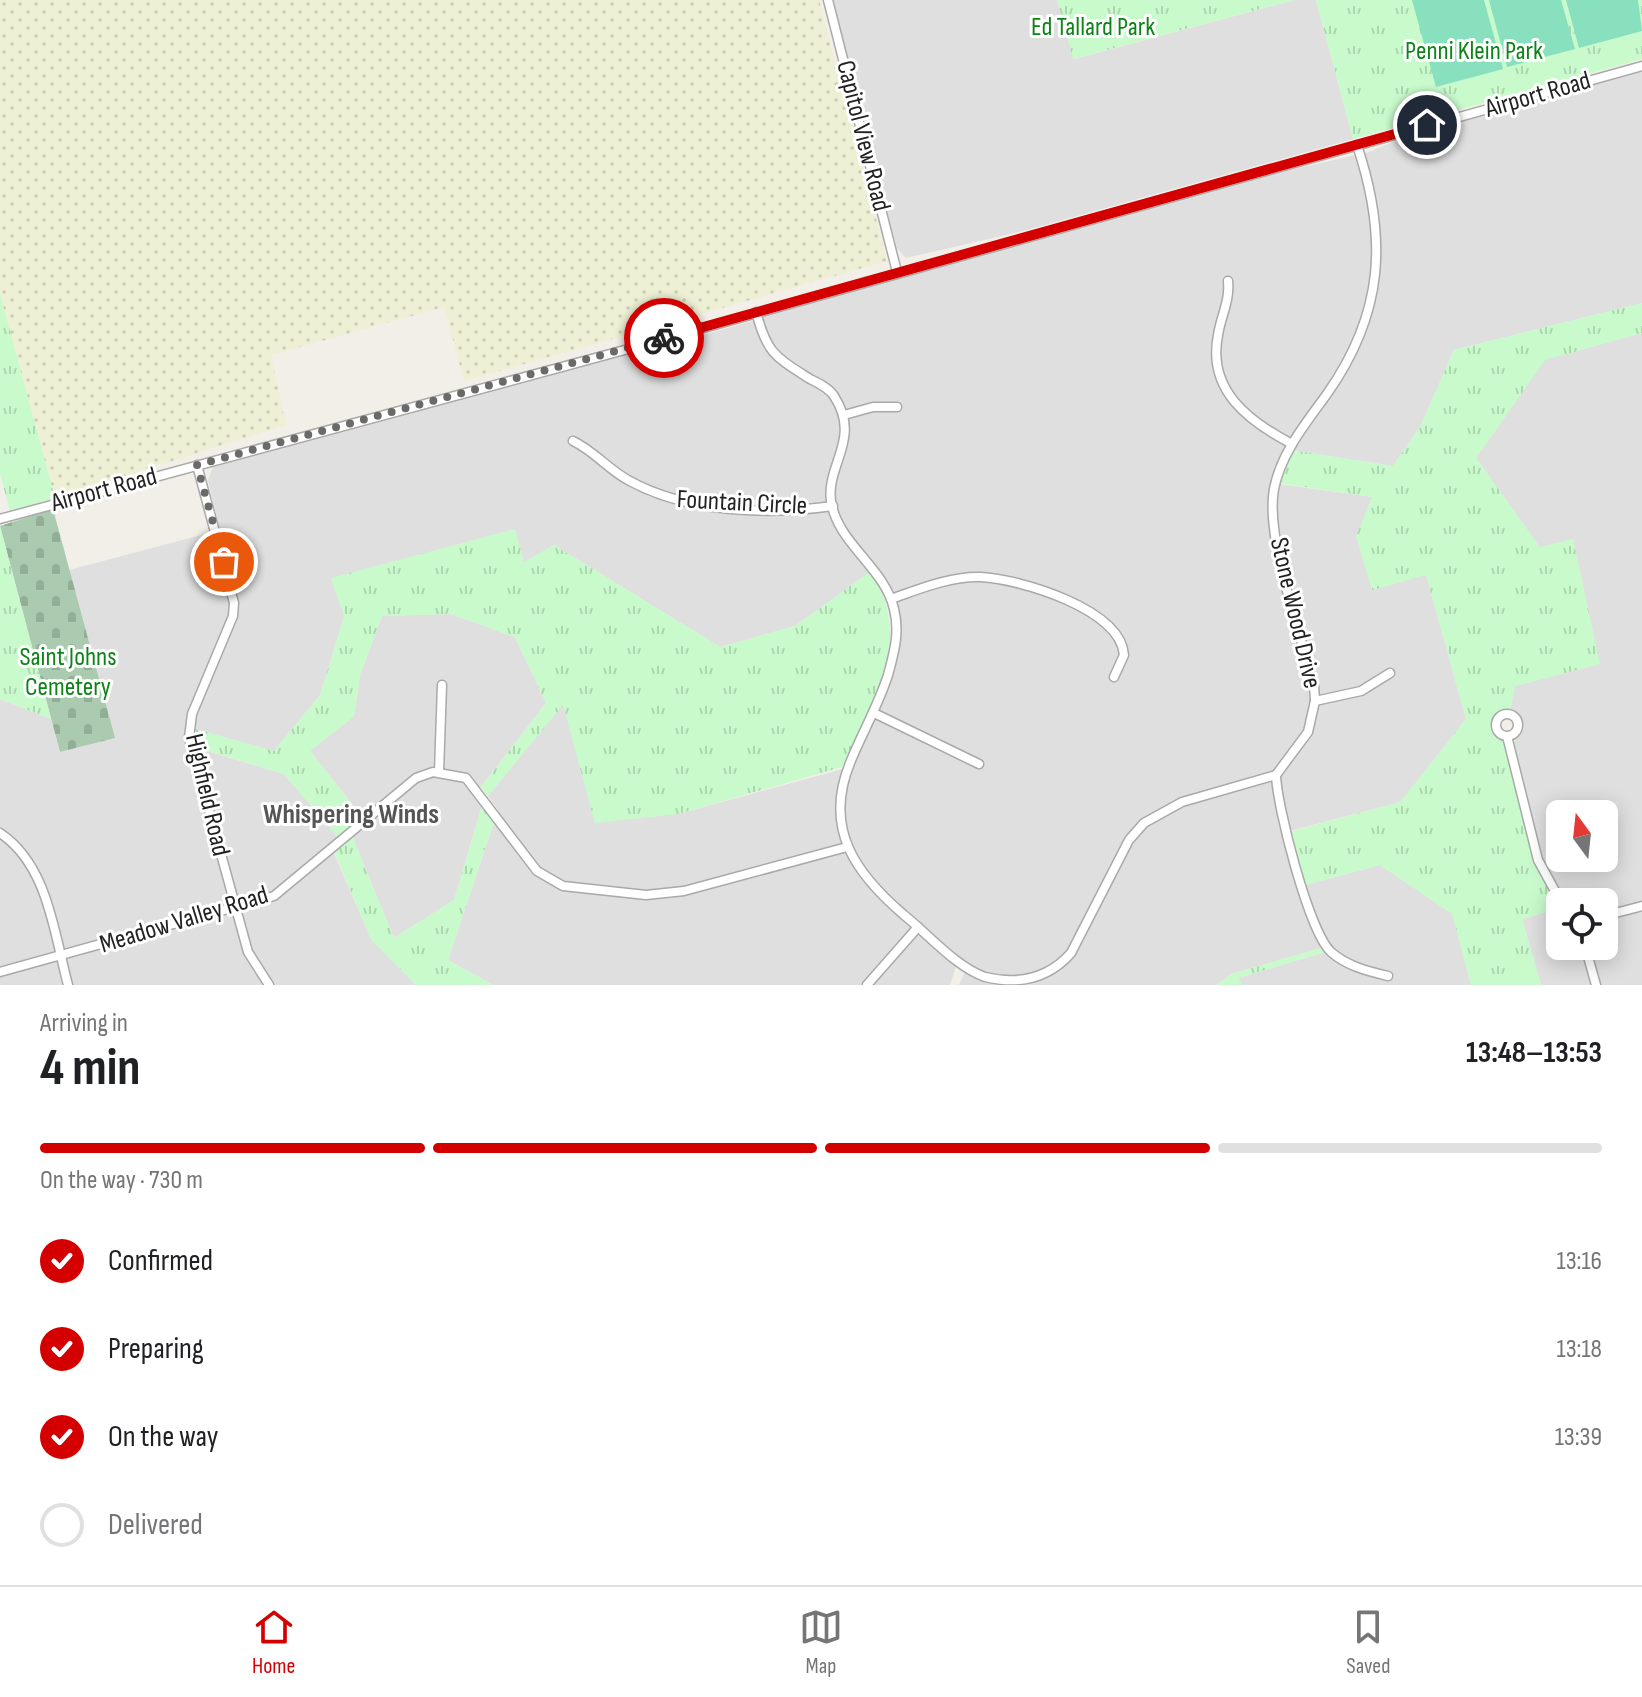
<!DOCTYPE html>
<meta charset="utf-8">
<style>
body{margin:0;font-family:"Sofia Sans Condensed",sans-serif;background:#f2f2f2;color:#202124;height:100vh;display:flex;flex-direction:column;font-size:30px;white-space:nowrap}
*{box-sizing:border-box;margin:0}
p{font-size:26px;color:#757577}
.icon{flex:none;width:44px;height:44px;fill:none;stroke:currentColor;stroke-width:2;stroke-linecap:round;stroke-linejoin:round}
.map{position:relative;height:985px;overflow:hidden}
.sheet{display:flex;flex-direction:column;background:#fff;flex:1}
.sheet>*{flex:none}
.needle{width:52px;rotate:345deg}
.buttons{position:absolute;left:1546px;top:800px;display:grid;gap:16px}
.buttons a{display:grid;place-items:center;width:72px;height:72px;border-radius:12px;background:#fff;box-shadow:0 4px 20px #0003;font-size:40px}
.pin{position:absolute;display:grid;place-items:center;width:68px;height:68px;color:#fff;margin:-34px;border:4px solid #fff;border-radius:50%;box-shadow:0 2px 8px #0007}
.courier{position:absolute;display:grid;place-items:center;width:80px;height:80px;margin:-40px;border:6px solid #d40000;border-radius:50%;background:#fff;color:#222;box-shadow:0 2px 10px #0007}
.headline em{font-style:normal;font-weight:700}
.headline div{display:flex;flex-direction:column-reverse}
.headline{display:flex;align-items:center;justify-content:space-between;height:136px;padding:0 40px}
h1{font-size:52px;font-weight:700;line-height:60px}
.bar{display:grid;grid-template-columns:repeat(4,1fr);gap:12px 8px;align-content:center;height:96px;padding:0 40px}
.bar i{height:10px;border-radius:6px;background:#e0e0e0}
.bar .active{background:#d40000}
.bar p{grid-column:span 4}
ol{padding:0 40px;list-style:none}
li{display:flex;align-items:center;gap:24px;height:88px}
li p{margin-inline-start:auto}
li .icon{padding:8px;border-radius:50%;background:#d40000;color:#fff;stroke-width:4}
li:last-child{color:#757577}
li i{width:44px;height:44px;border:4px solid #e0e0e0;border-radius:50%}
.tab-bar{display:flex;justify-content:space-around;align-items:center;height:112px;border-top:2px solid #e0e0e0;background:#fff;font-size:22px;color:#757577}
.tab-bar a{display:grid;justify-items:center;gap:4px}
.tab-bar .active{color:#d40000}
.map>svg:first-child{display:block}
.residential{fill:#e0dfdf;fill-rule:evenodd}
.farmland{fill:url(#farmland-dots)}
.cemetery{fill:url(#cemetery-stones)}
.park{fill:url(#park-tufts)}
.pitch{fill:#88e0be}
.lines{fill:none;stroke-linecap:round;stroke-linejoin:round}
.minor-casing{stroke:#a9a9a9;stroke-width:11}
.minor{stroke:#fff;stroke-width:8}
.done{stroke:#6b6a68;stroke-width:8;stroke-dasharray:0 14.4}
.route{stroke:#d40000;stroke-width:10}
.labels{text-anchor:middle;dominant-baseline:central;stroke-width:6;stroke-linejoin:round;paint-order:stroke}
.park-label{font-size:26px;fill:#0c8416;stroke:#fff}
.street-label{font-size:26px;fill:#222;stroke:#fff}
.neighbourhood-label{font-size:28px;font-weight:bold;fill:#555;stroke:#fff}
</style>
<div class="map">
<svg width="1642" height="985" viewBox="0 0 1642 985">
<defs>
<pattern id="farmland-dots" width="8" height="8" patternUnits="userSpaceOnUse" patternTransform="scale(2)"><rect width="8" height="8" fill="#eef0d5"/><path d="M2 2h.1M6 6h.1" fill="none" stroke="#ccceb7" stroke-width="1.8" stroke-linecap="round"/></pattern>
<pattern id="cemetery-stones" width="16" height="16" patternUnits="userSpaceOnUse" patternTransform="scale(2)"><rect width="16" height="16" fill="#aacbaf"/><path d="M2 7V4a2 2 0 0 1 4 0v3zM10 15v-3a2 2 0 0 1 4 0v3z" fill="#92ae96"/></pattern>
<pattern id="park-tufts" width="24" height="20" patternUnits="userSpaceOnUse" patternTransform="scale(2)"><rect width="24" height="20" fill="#c8facc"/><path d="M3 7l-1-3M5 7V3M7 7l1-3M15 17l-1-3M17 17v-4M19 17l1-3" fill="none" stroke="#acd6af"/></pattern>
</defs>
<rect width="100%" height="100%" fill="#f2efe9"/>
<g class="residential">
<path d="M830 0H1057L1074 59 1294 0H1316L1353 139 1023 231 906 258 897 248Z"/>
<path d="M1642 71V303L1454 350 1421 425 1393 466 1284 449 1272 483 1373 497 1371 590 1426 574 1466 719 1401 802 1282 833 1298 887 1380 865 1453 914 1471 985H1242L1238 978 1332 950 1329 946 1231 974 1217 985H959L968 964 959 957 950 985H493L448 960 498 810 488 796 563 704 678 814 850 767 886 696 899 647 896 606 891 588 878 567 795 626 720 647 554 545 524 563 344 617 320 695 274 751 185 727 187 745 284 774 338 837 330 844 371 939 416 985H0V699L51 719 60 752 114 738 69 570 220 530 208 480 213 467 408 412 710 333 1224 185 1369 152 1414 133Z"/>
<path d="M1642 333V985H1541L1522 919 1560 908V946H1604V902H1563L1542 860 1513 746 1522 723 1517 714 1510 711 1514 686 1599 664 1573 539 1540 548 1476 458 1545 359ZM1560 814H1604V858H1560Z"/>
<path d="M451 614 515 637 546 703 477 792 483 802 454 900 394 938 352 836 367 823 310 751 354 716 360 675 382 616Z"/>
</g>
<path class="farmland" d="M0 0H819L887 261 464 381 444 307 271 355 286 425 55 498 0 305Z"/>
<path class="cemetery" d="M53 509 115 738 60 752 0 526Z"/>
<g class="park">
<path d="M1057 0H1294L1073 59Z"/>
<path d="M1316 0H1642V59L1353 139Z"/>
<path d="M0 294 55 498 10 511 0 474Z"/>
<path d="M1642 303V333L1545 360 1476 458 1540 547 1573 539 1600 664 1515 686 1510 711 1494 719V732L1504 740 1533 861 1558 908 1522 919 1541 985H1471L1452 914 1380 865 1305 885 1289 832 1400 802 1466 719 1426 575 1372 590 1356 537 1372 497 1279 483 1291 450 1393 466 1421 425 1454 350Z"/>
<path d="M0 526 51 719 0 699Z"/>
<path d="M515 529 524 562 554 545 720 647 795 626 871 571C915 642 874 701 842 767L678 814 595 823 563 705 488 796 481 787 546 703 515 637 451 614 382 616 360 675 354 716 310 751 362 817 349 829 394 938 454 900 483 802 495 818 448 960 493 985H416L371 939 334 851 343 843 284 774 195 747 192 728 274 751 320 695 344 617 331 578Z"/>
<path d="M1321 948 1325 952 1238 978 1242 985H1217L1231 974Z"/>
</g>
<g class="pitch">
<path d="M1412 0H1484L1503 69 1436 87Z"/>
<path d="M1489 0H1561L1575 49 1507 67Z"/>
<path d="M1566 0H1638L1642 31 1579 48Z"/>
</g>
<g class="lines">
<g class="minor-casing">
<g id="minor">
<path d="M828 0 897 272"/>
<path d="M1228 281C1230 302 1221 315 1218 335 1207 390 1248 421 1292 444"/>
<path d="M756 312C767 353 774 356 810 379 818 383 829 388 834 396 862 439 826 464 831 501 837 543 885 568 894 609 900 632 894 653 888 675 878 706 862 733 850 763 823 829 856 874 904 915 928 934 956 967 985 977 1019 985 1048 979 1071 953L1129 840 1144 823 1182 802 1276 775 1308 732 1315 701 1314 685C1301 635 1265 538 1274 489 1281 453 1306 423 1327 394 1384 313 1388 238 1357 145"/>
<path d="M844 415 873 407H897"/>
<path d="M573 441C594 451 608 469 628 480 687 513 767 515 833 506"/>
<path d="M197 465 234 603 233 616 192 714 189 738 248 952 269 985"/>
<path d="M0 519 632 348 1642 66"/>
<path d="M891 599C919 589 951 576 981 577 1020 579 1121 609 1124 655L1114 677"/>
<path d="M1315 701 1361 691 1390 673"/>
<path d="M874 713 979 764"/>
<circle cx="1507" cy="725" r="11"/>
<path d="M1507 736 1538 860 1561 902"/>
<path d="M439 772 442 685"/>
<path d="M1276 775C1277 807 1309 932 1331 952 1347 966 1367 971 1388 976"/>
<path d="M0 833C48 865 54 933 68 985"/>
<path d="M1604 916 1642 906"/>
<path d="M1585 946 1596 985"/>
<path d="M0 972 274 896 416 778 433 772 466 778 537 871 563 886 646 895 684 891 847 847"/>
<path d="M867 985 918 927"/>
</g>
</g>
<use href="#minor" class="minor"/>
</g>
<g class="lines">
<path class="done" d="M224 562 197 465 664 338"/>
<path class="route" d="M664 338 1427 125"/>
</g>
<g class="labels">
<g class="park-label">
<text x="1093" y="27">Ed Tallard Park</text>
<text x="1474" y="51">Penni Klein Park</text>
<text x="68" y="657">Saint Johns<tspan x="68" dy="30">Cemetery</tspan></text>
</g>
<g class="street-label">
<text transform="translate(1538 95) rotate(-16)">Airport Road</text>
<text transform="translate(863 136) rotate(76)">Capitol View Road</text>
<text transform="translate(104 490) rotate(-15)">Airport Road</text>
<text transform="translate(742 503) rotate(3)">Fountain Circle</text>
<text transform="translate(1295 613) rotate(77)">Stone Wood Drive</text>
<text transform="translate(207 795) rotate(77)">Highfield Road</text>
<text transform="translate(184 920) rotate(-17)">Meadow Valley Road</text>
</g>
<g class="neighbourhood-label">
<text x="351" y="814">Whispering Winds</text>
</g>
</g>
</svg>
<div class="buttons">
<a><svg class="needle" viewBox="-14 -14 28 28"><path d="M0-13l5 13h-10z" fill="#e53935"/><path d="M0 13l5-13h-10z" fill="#757577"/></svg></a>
<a><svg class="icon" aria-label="locate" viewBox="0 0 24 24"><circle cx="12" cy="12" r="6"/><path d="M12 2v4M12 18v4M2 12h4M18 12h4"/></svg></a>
</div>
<div class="pin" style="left:224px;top:562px;background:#ea580c"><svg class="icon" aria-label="bag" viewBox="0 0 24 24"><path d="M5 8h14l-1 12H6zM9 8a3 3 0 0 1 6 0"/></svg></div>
<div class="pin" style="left:1427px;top:125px;background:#1f2937"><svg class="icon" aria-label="home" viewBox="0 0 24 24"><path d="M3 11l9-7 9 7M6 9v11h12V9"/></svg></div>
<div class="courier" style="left:664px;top:338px"><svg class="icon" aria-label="bike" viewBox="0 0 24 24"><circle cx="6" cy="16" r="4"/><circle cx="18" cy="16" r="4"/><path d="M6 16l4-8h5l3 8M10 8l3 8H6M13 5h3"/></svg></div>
</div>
<section class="sheet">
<div class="headline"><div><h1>4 min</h1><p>Arriving in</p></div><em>13:48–13:53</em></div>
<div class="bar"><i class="active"></i><i class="active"></i><i class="active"></i><i></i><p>On the way · 730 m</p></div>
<ol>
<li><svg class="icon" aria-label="check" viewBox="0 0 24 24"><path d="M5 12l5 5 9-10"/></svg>Confirmed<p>13:16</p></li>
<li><svg class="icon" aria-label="check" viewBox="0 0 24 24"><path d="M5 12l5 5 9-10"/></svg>Preparing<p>13:18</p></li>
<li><svg class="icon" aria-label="check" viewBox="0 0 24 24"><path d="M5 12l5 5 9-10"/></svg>On the way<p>13:39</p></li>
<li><i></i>Delivered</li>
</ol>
</section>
<nav class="tab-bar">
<a class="active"><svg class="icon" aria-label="home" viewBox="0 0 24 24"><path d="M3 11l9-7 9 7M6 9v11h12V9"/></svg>Home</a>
<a><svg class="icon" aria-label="map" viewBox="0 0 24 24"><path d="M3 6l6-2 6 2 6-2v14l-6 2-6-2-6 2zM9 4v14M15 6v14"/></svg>Map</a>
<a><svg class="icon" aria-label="saved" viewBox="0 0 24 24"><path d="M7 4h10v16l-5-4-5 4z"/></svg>Saved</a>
</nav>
